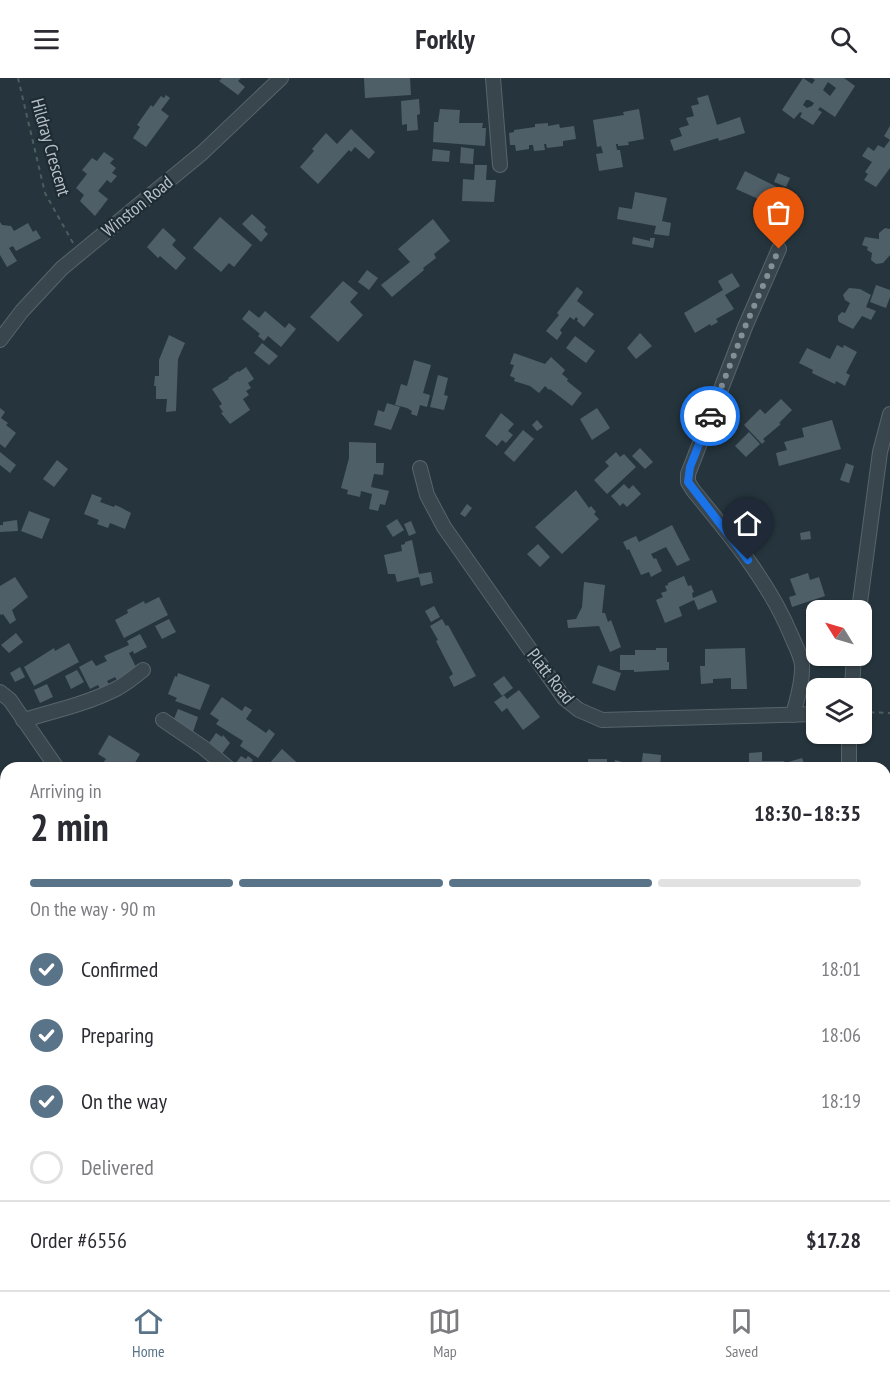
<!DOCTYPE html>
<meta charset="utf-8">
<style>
body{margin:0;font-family:"PT Sans Narrow",sans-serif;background:#f7f7f7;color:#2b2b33;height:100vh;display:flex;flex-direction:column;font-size:22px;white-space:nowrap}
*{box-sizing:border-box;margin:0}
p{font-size:20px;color:#7c7c81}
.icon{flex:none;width:33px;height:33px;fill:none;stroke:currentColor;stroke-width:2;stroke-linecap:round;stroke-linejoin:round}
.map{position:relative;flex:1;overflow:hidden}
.side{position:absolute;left:0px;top:684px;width:891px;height:528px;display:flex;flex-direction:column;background:#fff;border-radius:18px 18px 0 0;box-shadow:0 2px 4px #0004}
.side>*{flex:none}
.needle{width:39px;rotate:307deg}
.buttons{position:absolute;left:806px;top:522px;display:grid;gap:12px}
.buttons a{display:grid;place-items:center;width:66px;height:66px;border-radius:12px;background:#fff;box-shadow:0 2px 4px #0004;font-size:30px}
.pin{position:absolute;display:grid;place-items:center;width:51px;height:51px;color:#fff;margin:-62px -26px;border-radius:50% 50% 50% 0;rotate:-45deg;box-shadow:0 0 6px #0007}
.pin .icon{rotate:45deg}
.courier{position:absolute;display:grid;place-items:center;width:60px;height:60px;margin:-30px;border:4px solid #1a73e8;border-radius:50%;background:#fff;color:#222;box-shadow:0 2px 8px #0007}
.head em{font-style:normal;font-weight:700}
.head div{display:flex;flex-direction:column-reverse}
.head{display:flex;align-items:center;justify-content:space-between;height:102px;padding:0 30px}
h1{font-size:39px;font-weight:700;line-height:45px}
.bar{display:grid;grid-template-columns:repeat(4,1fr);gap:9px 6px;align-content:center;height:72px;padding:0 30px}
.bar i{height:8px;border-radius:4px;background:#e1e1e2}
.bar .current{background:#597389}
.bar p{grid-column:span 4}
.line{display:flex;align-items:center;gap:15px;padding:0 30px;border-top:2px solid #e1e1e2}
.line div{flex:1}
ol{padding:0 30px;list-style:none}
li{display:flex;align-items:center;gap:18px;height:66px}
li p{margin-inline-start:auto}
li .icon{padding:6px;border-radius:50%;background:#597389;color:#fff;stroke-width:4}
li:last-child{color:#7c7c81}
li i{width:33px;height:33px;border:3px solid #e1e1e2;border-radius:50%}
header{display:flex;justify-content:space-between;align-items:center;height:78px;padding:0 30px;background:#fff;font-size:27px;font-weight:700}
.menu{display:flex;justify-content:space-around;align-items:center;height:84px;border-top:2px solid #e1e1e2;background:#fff;font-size:16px;color:#7c7c81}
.menu a{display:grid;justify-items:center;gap:3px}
.menu .current{color:#597389}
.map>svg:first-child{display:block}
.building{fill:#4f5f68;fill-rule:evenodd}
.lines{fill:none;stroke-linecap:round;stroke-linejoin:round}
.minor-casing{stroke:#58646b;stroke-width:16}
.major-casing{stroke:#46525a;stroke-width:21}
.highway-casing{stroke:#455158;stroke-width:24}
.path{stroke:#4a5f5d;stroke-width:2;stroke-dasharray:4.5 4.5;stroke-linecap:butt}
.minor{stroke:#3a464e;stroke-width:14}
.major{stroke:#58666d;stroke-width:18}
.highway{stroke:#736257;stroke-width:21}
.done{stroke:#849097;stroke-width:6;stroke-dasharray:0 10.8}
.route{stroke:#1a73e8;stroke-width:8}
.labels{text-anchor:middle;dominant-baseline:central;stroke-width:4.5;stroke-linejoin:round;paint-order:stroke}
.street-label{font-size:18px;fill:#b6c1c8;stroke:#1f2b33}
</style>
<header><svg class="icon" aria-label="menu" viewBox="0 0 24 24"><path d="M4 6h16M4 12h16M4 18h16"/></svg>Forkly<svg class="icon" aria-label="search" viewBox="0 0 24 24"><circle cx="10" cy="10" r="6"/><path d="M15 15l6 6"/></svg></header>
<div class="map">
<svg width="890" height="1212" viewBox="0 0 890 1212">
<rect width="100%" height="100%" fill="#26353d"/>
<g class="building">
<path d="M222 0H241L238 3 245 9 238 17 219 3Z"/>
<path d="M364 0H410L411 17 365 20Z"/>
<path d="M803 0 812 6 815 2 812 0H844L855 8 835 39 820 29 818 32 822 34 813 47 800 39 802 35 800 34 794 41 782 32ZM828 4 836 10 830 18 823 12ZM806 22H809L814 25 812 28 807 30 803 27Z"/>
<path d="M166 17 170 20 161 32 169 38 146 69 133 60 140 49 137 47 151 27 153 29 161 18 164 20Z"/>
<path d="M708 17 717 47 740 39 745 55 719 63 718 60 674 73 670 62 682 58 679 50 689 47 686 40 694 38 691 28 699 26 697 20Z"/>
<path d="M419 21 420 36 417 37 418 52 407 53V46L402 47 401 23Z"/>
<path d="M440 31 460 32 459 45H483L482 50H486L485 68 433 64 434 44H438Z"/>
<path d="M639 31 644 61 628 64 629 67 618 68V66H616L617 72H620L623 89 599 93 596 76 603 75 601 68 597 69 593 42 624 37 623 34Z"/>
<path d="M548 45V48L559 46 560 50 574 48 576 61 563 63V68L547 70 546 66H544L545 72 534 73 533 67H529V71L516 73 515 67H510L509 55 514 54V52L535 49V46Z"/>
<path d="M890 48V62L884 58Z"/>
<path d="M351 51 375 74 369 81 355 69 351 74 349 72 318 106 300 89 314 73 312 71 326 55 337 66Z"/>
<path d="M890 62V90L876 109 864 102 868 96 865 94 872 84 862 78 868 69 874 73 878 67 884 70Z"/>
<path d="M461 69 474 71 473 86 460 85Z"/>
<path d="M433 71 450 73 449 84 432 83Z"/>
<path d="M104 74 114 81 110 85 116 90 112 95 117 98 111 105 107 102 98 113 108 121 95 138 80 123 84 117 76 110 87 96 82 92 92 80 97 83Z"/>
<path d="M475 87H487L486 102H496L494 124 462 123 463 101 474 102Z"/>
<path d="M745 93 783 112 773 134 762 129 765 124 736 111Z"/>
<path d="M778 95 790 100 786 109 774 104Z"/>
<path d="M635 114 667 120 662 143 671 145 669 158 654 156 656 148 617 141 619 129 632 131Z"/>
<path d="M252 136 266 149 264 152 268 156 261 164 242 146Z"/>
<path d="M220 139 252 167 234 189 229 185 221 194 193 170Z"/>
<path d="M433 141 450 163 434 176 436 180 423 190 424 192 392 219 381 207 410 184 398 171Z"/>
<path d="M0 144 2 147 11 148 14 153 28 145 33 154 36 152 41 160 16 173 13 168 9 170 17 183 7 189 0 177Z"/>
<path d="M163 150 176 162 172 167 186 180 176 192 160 178 158 180 147 169Z"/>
<path d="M885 150 890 151V177L883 185 876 186 871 182 872 175 867 172 868 169 862 167 865 159 879 161V155Z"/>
<path d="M633 159 650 163V160H655L653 170 632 166Z"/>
<path d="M367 192 378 200 369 212 358 204Z"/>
<path d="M732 195 740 208 725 217 734 231 716 241 718 244 711 248 710 246 695 255 684 235 723 212 718 203Z"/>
<path d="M343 203 358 215 350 224 363 237 338 264 310 239Z"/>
<path d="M876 207 890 212V219L886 230 870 224Z"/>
<path d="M577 209 583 214 577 223 594 236 584 249 577 243 578 241 576 239 574 242 570 239 560 252 562 255 557 262 546 253 559 237 557 235Z"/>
<path d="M849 210 860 211 871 217 866 229 876 233 871 242 862 238 853 251 839 244 838 242V238L842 234 845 235 850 225 845 222 843 217Z"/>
<path d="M249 232 259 240 265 233 285 250 289 245 296 251 281 269 268 258 264 263 258 258 260 256 242 241Z"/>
<path d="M640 255 652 268 636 281 627 270Z"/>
<path d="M169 257 185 265 178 281 176 333 166 334 167 321H156V308H154L155 298H159V282Z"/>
<path d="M575 258 595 273 586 285 566 270Z"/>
<path d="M262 265 278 278 269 287 254 275Z"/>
<path d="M837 267 843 270 844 267 857 274 846 295 850 297 845 308 836 303 835 306 812 295 813 292 799 285 807 270 830 281Z"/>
<path d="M514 275 545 286 551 279 565 292 562 296 568 301 567 303 582 315 572 328 550 311 549 312 545 308 539 315 530 308 514 303 515 300 510 298 514 287 510 286Z"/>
<path d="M414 282 431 287 423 315 430 317 427 329 420 327 417 338 411 336 412 333 407 330 395 327 401 306 407 308Z"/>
<path d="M246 289 254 301 248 305 251 310 246 313 249 317 243 321 250 332 230 346 221 335 223 334 219 328 222 326 212 311 229 301 228 300 238 293 239 294Z"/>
<path d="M438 297 448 300 444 317 448 318 444 332 430 329Z"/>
<path d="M781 321 792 332 779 345 781 346 763 361 765 363 762 366 744 347 760 331 765 336Z"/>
<path d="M387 325 400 329 391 352 374 347 378 332 384 334Z"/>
<path d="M0 330 5 334 1 340 8 345 6 347 16 355 5 370 0 366Z"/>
<path d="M597 330 610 350 592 362 580 341Z"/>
<path d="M501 335 514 346 508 353 513 357 506 365 502 362 497 368 485 358Z"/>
<path d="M537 342 543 349 537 353 532 347Z"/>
<path d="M832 342 841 371 779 388 776 375 787 372 784 364 804 359 802 350Z"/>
<path d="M523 352 534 361 514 384 504 375Z"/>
<path d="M749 354 760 366 746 379 735 368Z"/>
<path d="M349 364 376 365V385H384L383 397 374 396 371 409 389 413 385 427 380 426 378 433 369 431 372 416 361 413 360 419 347 416 348 412 341 410 349 380Z"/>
<path d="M640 370 653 384 645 391 632 378Z"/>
<path d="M0 374 16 387 10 395 0 387Z"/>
<path d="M616 374 620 379 624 376 636 389 607 416 594 402 609 388 605 384Z"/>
<path d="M57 382 68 391 54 409 43 401Z"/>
<path d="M846 385 854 388 849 405 840 402Z"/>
<path d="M624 406 629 411 633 407 641 416 627 429 623 425 620 428 611 418Z"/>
<path d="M576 412 589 430 591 428 596 434 594 436 599 441 562 476 535 449Z"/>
<path d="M92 416 102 420 100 424 114 429 115 427 120 429 131 435 125 451 110 445 108 450 97 446 99 442 84 436Z"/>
<path d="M467 426 472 430 465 439 460 436Z"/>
<path d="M29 433 50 441 42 461 21 453Z"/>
<path d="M397 441 404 452 393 459 386 448Z"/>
<path d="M17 442 18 453 0 454V447H3V444Z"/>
<path d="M411 443 416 455 409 458 404 446Z"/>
<path d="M672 447 690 482 677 488 666 469 651 476 654 481 656 480 662 493 651 499 649 494 641 497 629 471 627 472 623 464 636 458 639 464Z"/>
<path d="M810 453 811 461 801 462 800 455Z"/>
<path d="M412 462 419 496 431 494 433 505 421 508 419 499 397 504 395 496H388L384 477 402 473 401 467 405 466V464Z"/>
<path d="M538 466 550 479 540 489 527 476Z"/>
<path d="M808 495 810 502 819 499 825 518 792 529 789 519 796 517 790 501Z"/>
<path d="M684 498 688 508 691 507 694 514 692 515 693 520 712 512 717 524 698 532 694 522 679 529 682 538 665 545 656 522 663 519 661 515 667 513 665 508 668 507V505Z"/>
<path d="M15 499 28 519 12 532 16 542 10 546 3 536 1 537 0 536V508Z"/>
<path d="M584 504 605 507 602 535H605L608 544 611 542 621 569 610 574 599 548 568 550 567 542 576 541 582 529Z"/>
<path d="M159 519 168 537 124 560 115 542 128 535 127 532 144 523 145 526Z"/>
<path d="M434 528 440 539 431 544 425 533Z"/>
<path d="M169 541 176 554 162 561 155 548Z"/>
<path d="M442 541 446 548 448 547 476 598 454 609 449 599 453 596 436 563 438 562 430 548Z"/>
<path d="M16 555 23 564 9 575 1 567Z"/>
<path d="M140 556 147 569 134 576 133 573 129 575 136 589 117 602 115 599 107 603 110 608 101 613 98 607 90 611 79 589 92 582 96 588 107 583 104 578 129 567 127 563Z"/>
<path d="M69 565 79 584 34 608 24 589 54 570 55 573Z"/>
<path d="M656 570H667V584H669V592L634 594V592H620V577H635V572H656Z"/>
<path d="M745 570 747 611H731V600L713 601V605L701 606 700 588H705V571Z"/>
<path d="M598 587 621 595 615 613 592 605Z"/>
<path d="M20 589 25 599 15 604 10 595Z"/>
<path d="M77 592 84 604 71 611 65 598Z"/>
<path d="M178 595 210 607 200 632 175 623 177 620 168 616 175 598 177 599Z"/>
<path d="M504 598 513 610 502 618 493 606Z"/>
<path d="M47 606 53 619 40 625 34 612Z"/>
<path d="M519 612 540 639 523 652 507 630 502 634 494 624 504 617 507 621Z"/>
<path d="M222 619 242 633 245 628 252 632 246 641 266 655 269 651 275 656 258 680 240 668 243 663 216 646 219 642 210 636Z"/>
<path d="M178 631 198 639 193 654 172 646Z"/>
<path d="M216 655 222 659 223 657 230 665 221 677 207 668Z"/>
<path d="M109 657 140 676 132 690H112L103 685 106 681 98 676Z"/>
<path d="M282 671 303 690H273L269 686Z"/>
<path d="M762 674V683H784L785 685 802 680 806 690H749V675Z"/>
<path d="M643 675 661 677 660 690H641Z"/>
<path d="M241 678 246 681 248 678 253 682 251 685 255 688 254 690H232Z"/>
<rect x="588" y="681" width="19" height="9"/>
<path d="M615 682 629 686 628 690H614Z"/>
<path d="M0 944 6 949V959L4 962 6 965 0 971Z"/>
<path d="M2 1040 6 1042V1085L4 1090 0 1089V1071L5 1068 0 1057Z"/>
<path d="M4 1091 6 1092V1117L0 1106Z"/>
<path d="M6 1125V1133L2 1135 0 1128Z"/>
<path d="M890 1140V1188L886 1190 885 1143Z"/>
<path d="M4 1198 6 1206 10 1212H0V1200Z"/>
<path d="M843 1206H869L872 1212H832Z"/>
</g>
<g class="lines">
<g class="minor-casing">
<g id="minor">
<path d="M493 0 500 87"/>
<path d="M779 171 745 249 688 396V404L693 412C730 458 768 502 791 557 795 567 801 577 802 587 803 604 797 621 793 637"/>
<path d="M0 262 22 233 62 190 202 75 281 0"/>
<path d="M420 390 427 417 444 449 564 620 579 632 602 642 816 636"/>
<path d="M859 532 880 374 890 336"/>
<path d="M852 610 854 578"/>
<path d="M0 614 10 622 57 690"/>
<path d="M23 642C55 633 86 626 116 611 126 606 134 599 143 592"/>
<path d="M163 642 204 670 228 690"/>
<path d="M849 690V656"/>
<path d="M885 1046 890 1038"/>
<path d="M885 1104 890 1103"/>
<path d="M0 1155 6 1167"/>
<path d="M25 1206 28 1212"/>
<path d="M775 1206 780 1212"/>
<path d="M801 1206 804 1212"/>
<path d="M165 1212 196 1206"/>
<path d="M740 1212 747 1206"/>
</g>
</g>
<g class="major-casing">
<g id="major">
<path d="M885 892 890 883"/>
<path d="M564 1212 579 1206"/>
</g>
</g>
<g class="highway-casing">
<g id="highway">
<path d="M885 936 890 929"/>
<path d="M885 990 890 982"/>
<path d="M649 1212 655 1206"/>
<path d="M683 1212 689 1206"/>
</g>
</g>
<g class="path">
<path d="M18 0 45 115 73 165"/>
<path d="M861 634 890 635"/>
</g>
<use href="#minor" class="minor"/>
<use href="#major" class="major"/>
<use href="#highway" class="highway"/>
</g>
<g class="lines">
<path class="done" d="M710 338 745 249 779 171"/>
<path class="route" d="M710 338 690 389 688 404 748 482"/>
</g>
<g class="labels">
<g class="street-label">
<text transform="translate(51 69) rotate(74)">Hildray Crescent</text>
<text transform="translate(137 128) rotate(-39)">Winston Road</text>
<text transform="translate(551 598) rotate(52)">Platt Road</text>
</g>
</g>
</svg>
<div class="buttons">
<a><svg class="needle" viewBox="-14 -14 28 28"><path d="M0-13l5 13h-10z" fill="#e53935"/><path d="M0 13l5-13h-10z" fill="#7c7c81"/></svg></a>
<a><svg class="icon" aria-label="layers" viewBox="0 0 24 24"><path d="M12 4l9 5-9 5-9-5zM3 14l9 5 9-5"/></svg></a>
</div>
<div class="pin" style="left:779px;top:171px;background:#ea580c"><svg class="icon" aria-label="bag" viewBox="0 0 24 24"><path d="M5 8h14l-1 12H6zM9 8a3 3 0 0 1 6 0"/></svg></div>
<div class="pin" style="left:748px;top:482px;background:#1f2937"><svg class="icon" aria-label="home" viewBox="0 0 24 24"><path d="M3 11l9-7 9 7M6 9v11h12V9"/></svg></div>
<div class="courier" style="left:710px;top:338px"><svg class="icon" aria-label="car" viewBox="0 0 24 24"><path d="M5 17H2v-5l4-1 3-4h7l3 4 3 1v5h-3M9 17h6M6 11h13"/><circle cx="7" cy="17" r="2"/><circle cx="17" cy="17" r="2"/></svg></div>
<section class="side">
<div class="head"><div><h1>2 min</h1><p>Arriving in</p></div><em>18:30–18:35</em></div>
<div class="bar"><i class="current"></i><i class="current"></i><i class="current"></i><i></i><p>On the way · 90 m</p></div>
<ol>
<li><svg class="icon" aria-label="check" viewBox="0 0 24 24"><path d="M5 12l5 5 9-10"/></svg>Confirmed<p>18:01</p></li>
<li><svg class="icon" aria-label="check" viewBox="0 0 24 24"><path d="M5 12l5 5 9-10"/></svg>Preparing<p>18:06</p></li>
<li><svg class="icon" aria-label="check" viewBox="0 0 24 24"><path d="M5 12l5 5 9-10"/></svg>On the way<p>18:19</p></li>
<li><i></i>Delivered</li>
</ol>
<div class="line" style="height:78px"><div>Order #6556</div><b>$17.28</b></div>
</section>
</div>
<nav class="menu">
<a class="current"><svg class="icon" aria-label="home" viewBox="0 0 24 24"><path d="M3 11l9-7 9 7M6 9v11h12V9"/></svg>Home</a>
<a><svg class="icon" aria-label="map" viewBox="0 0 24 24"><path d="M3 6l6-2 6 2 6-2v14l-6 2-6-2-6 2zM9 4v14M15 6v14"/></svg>Map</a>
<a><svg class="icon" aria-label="saved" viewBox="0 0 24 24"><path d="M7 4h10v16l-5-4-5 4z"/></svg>Saved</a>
</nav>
